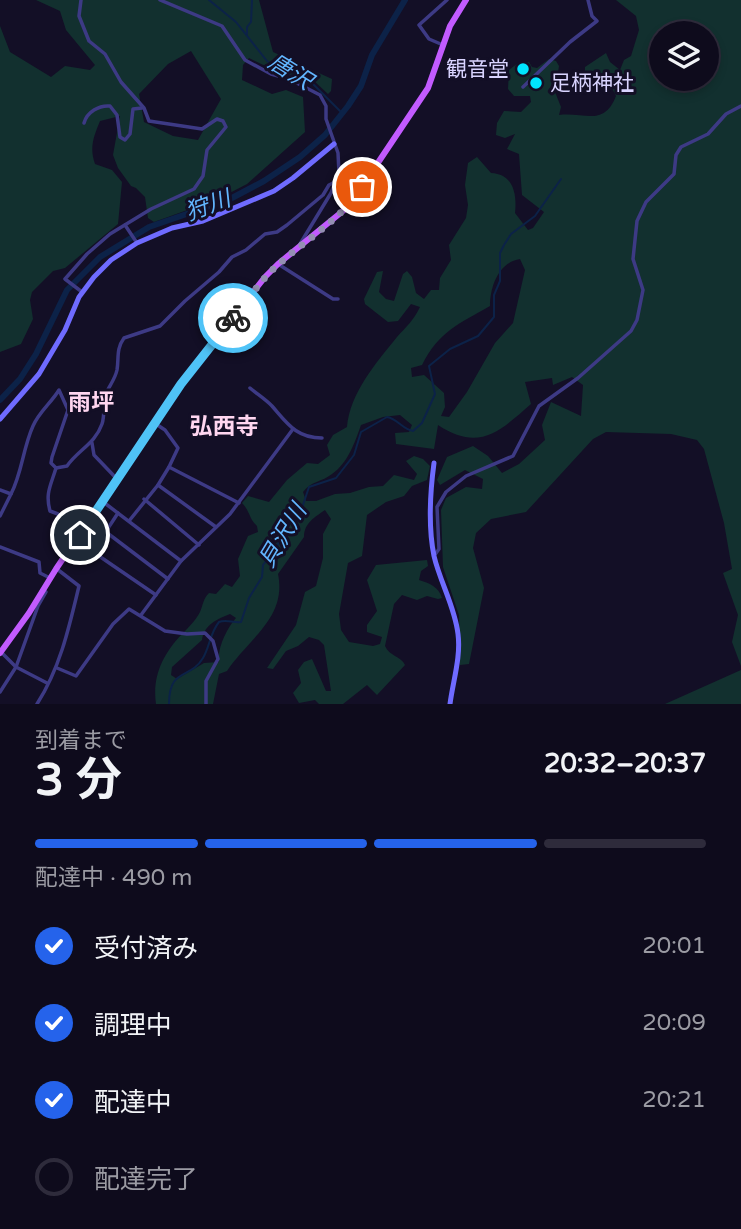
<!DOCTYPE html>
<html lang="ja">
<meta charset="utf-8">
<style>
body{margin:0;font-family:"Varela Round","Noto Sans JP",sans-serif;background:#171425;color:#f1f3f6;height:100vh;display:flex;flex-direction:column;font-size:26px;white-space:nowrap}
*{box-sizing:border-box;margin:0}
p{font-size:23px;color:#9b9ba3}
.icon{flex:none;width:38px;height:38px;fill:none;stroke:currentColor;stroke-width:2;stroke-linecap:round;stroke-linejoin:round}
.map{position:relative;height:704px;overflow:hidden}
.drawer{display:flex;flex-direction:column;background:#0e0b1c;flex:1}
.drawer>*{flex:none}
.controls{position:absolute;left:649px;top:21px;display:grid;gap:14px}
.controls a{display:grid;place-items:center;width:70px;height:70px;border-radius:50%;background:#0e0b1c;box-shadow:0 4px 10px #0003,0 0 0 2px #2e2b3b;font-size:35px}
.pin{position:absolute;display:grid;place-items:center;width:60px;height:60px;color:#fff;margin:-30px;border:4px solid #fff;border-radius:50%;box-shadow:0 2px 7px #0007}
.courier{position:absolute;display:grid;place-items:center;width:70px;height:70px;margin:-35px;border:5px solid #4fc3f7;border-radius:50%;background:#fff;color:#222;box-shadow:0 2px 9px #0007}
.summary em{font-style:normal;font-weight:700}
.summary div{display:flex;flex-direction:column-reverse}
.summary{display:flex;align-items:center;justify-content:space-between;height:119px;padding:0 35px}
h1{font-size:46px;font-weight:700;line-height:52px}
.bar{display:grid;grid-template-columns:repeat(4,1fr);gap:10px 7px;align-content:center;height:84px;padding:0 35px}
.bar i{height:9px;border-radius:5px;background:#2e2b3b}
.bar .selected{background:#2563eb}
.bar p{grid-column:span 4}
ol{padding:0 35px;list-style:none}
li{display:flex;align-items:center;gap:21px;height:77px}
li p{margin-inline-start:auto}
li .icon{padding:7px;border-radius:50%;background:#2563eb;color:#fff;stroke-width:4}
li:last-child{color:#9b9ba3}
li i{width:38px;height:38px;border:4px solid #2e2b3b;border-radius:50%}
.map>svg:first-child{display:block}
.green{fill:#12302f;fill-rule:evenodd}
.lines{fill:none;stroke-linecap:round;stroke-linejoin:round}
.stream{stroke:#0c2248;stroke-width:2}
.river{stroke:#0c2248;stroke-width:6}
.street{stroke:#3d3a85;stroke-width:3.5}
.secondary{stroke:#6f6bff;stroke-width:5}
.primary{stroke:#c25bff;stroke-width:6}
.done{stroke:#948fb3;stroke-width:7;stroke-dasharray:0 12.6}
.route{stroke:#4fc3f7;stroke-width:9}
.poi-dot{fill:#00e5ff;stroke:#130f26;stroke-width:2.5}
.labels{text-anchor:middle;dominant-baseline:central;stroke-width:6;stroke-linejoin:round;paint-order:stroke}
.poi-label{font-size:21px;fill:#d9d4ff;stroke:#130f26;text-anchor:end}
.water-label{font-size:23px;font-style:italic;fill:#62b6ff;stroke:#130f26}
.neighbourhood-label{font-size:23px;font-weight:bold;fill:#ffd6f0;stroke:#130f26}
</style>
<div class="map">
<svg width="741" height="704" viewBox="0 0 741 704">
<rect width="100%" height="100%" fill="#130f26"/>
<g class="green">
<path d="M36 0H259L273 52 332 79 331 91 328 94 312 79 301 76H286L249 58 243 65 242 80 272 94 286 90 303 97 305 132 247 184 218 199 154 222 148 218 145 197 136 188 131 186 118 168 113 155 120 116 100 121C94 136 89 147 95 164L112 170 122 182 118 224 65 268 53 271 32 292 30 300 33 319 21 344 0 352V26L10 52 51 77 65 66 90 70 95 65 66 30 60 11ZM191 51 221 99 198 140 173 136 144 122 139 94 168 64Z"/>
<path d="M616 0H741V666L732 642 738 615 723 573 732 569 724 523 704 449 697 440 671 434 606 432 593 439 526 512 491 519 476 533 473 548 484 588 469 664 460 665 459 615 443 567 441 510 446 498 466 487 482 489 483 479 465 470 440 485 437 480 447 457 473 446 488 456 502 473 519 464 545 440 542 425 551 402 581 416 583 385 572 377 553 385 552 378 525 382 531 404C499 432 479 452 438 425L434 449 396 444 395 433 409 432 412 425 400 415 383 417 361 425C355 442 348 463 332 474 322 482 311 481 303 492L306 501H316L335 494 350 493 369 487 383 486 394 475 414 480 417 474 406 461 414 456 423 459 430 466 427 480 412 486 404 496 386 502 367 515 362 556 348 563 339 614 341 630 349 642 373 646 380 644 382 637 367 632V625L377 611 367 580 376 565 427 560 428 566 421 571 419 580C429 583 439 587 442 598L438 599 427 596 417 600 402 595 394 604 385 646C389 656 401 656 405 665L377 695 367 685 343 704H319L315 700 299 703 293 693 301 683 298 670 304 662 312 659 326 691H331L324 645 319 640 309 637 298 646 286 651 273 669 267 668 296 625 305 592 316 586 323 558V534L331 519 325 510C315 517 304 523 304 537L278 574C287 618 249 638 227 671L219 674 213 704H156C152 676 163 654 182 634 188 628 196 620 200 612 203 605 203 599 209 593L216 594 225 584 232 587 240 576 238 559 248 536 258 532 257 526C249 519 250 511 242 503L248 496 269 502 287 480 307 463 318 464 330 455 327 445 333 435 347 427C350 393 376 363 397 337 406 327 414 320 420 307L411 304 398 321 388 322 365 304 364 299 377 272 383 271 379 292 386 299 394 301 403 274 407 271 412 277 416 293 424 299 431 290H439L440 278 451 260 449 245 466 218 468 205 465 185 468 163 477 157 491 173C514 174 517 195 515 213L528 230 533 228 544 212 522 195 519 154 507 149 515 134 505 138 496 135 497 123 504 111 521 112 531 102 530 96H514L508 89 509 70 518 63 529 62 532 67 537 68 549 59 556 61 559 66 555 92 561 107 559 115C585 112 604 127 616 96L612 88 585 79V67L606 53 610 62 620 70 624 60 631 56 639 30 636 16ZM662 33H707V79H662ZM520 259 525 270 513 323 495 343 467 392 449 417 441 416 445 407 444 393 424 375 412 377 411 368 422 365C439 331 459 324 490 306 490 286 499 262 520 259ZM230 614 236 618C227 628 217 648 219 662L204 663 177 679 171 675 172 667 202 640C204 625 217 619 230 614Z"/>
<path d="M741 670V704H665Z"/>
</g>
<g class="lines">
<g class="stream">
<path d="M209 0 236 22 267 61 291 76 312 83 342 113"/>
<path d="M247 34V27L251 22 252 0"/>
<path d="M169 704C169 667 190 680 203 658 210 646 210 633 219 622 226 619 233 623 241 622L249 598 262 577 263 565 276 548 288 525 300 514 309 487 336 478 354 455 361 432 387 417C398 419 402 429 413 431L422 423 435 394 429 366 450 349 478 336 494 317V295L500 281V253L504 245 511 234 535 216 561 179"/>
</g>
<path class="river" d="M0 400 20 379 36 354 67 290 100 257 149 227 230 199 264 181 300 157 325 135 348 106 361 86 372 55 405 0"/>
<g class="street">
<path d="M81 0 79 16 89 41 105 54 121 82 144 108 149 121 202 129 217 119 223 121 226 127 207 150 203 176 194 189 151 209 110 234 87 254 65 279 82 292"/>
<path d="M160 0 222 26 245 60 271 74 289 79 320 95 326 106V119L338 153 339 173 331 193 300 244"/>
<path d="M443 45 429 39 419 25 447 0"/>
<path d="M523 87 570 42 597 21 592 16 588 0"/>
<path d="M84 123C87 112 99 105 110 106L117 115 120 137 125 140 130 134 133 109 142 108"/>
<path d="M125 225 137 243"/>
<path d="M278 264 333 299H338"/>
<path d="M250 388C257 394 265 399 272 406 287 423 296 438 322 438"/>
<path d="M156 424 165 430 178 448 169 467"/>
<path d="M92 443 94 455 116 478"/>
<path d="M56 468 67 466C78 450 95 444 102 424 105 415 103 405 105 396 108 387 115 380 117 370 119 358 116 349 124 338L160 326 185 301 219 272 232 257 246 250 265 234 277 232 287 225 323 195 329 185 337 181"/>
<path d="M56 468C51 485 45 493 50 511L58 514 60 522 80 535"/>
<path d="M158 485 216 527"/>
<path d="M0 490 11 494 0 516"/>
<path d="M11 494C22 473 23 448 33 426 39 412 51 403 59 390L68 410 52 457 51 463 56 468"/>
<path d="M144 499 199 545"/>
<path d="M102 501 181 561"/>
<path d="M118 513 101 539 99 556 156 595"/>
<path d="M129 521 158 485 169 467 239 503"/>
<path d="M106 532 168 579"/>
<path d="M0 547 39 562 40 573 50 578"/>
<path d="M434 556 439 549 437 507 446 492 466 476 513 456 539 406 578 378 631 331 637 320 643 290 633 259 637 221 646 202 674 174 676 155 681 147 708 134 726 114 741 106"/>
<path d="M141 615 181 561 230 514 293 429"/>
<path d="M1 652 16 667 47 683"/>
<path d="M57 668 76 676 113 624 129 609 165 631 187 634 205 633 213 641 218 659 206 681V704"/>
<path d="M0 692 16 667 38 606 46 592 44 590"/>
<path d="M37 704C60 668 69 628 79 586L57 569"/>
</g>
<g class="secondary">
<path d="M0 419 39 374 65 330 79 297 94 277 111 260 137 243 172 228 203 221 274 191 293 178 334 144"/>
<path d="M434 463C430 493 428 526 434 556 440 582 455 607 458 634 461 657 453 681 450 704"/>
</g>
<path class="primary" d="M0 653 29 613 56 569 181 384 265 277 278 264 349 206 428 88 450 26 466 0"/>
</g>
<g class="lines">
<path class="done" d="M233 318C248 300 261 279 279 264 309 237 339 221 362 187"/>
<path class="route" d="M80 535 181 384 233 318"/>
</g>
<g class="poi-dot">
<circle cx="523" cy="69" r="7"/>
<circle cx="536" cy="83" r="7"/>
</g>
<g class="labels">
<g class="poi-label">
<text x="509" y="69">観音堂</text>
<text x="550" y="83" text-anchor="start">足柄神社</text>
</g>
<g class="water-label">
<text transform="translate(290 72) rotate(32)">唐沢</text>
<text transform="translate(208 206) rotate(-20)">狩川</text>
<text transform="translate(283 536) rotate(-59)">貝沢川</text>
</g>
<g class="neighbourhood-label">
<text x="91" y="403">雨坪</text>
<text x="224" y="427">弘西寺</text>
</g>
</g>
</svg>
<div class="controls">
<a><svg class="icon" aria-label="layers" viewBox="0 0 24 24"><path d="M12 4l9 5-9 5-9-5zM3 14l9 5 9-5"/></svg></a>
</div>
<div class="pin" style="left:362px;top:187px;background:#ea580c"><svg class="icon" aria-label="bag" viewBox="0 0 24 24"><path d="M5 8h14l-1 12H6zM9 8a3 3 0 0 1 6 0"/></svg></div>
<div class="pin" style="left:80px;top:535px;background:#1f2937"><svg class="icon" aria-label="home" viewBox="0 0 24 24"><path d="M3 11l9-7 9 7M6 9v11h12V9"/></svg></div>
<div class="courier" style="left:233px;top:318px"><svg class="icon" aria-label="bike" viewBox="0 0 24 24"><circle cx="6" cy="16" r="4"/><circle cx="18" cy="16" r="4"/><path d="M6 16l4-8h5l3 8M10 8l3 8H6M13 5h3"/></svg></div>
</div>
<section class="drawer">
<div class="summary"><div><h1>3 分</h1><p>到着まで</p></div><em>20:32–20:37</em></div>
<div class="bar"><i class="selected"></i><i class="selected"></i><i class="selected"></i><i></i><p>配達中 · 490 m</p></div>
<ol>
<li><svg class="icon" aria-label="check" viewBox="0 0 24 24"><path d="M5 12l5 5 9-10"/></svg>受付済み<p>20:01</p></li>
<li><svg class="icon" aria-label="check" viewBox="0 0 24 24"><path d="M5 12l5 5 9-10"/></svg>調理中<p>20:09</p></li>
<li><svg class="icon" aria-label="check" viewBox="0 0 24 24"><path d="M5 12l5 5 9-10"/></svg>配達中<p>20:21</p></li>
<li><i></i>配達完了</li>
</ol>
</section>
